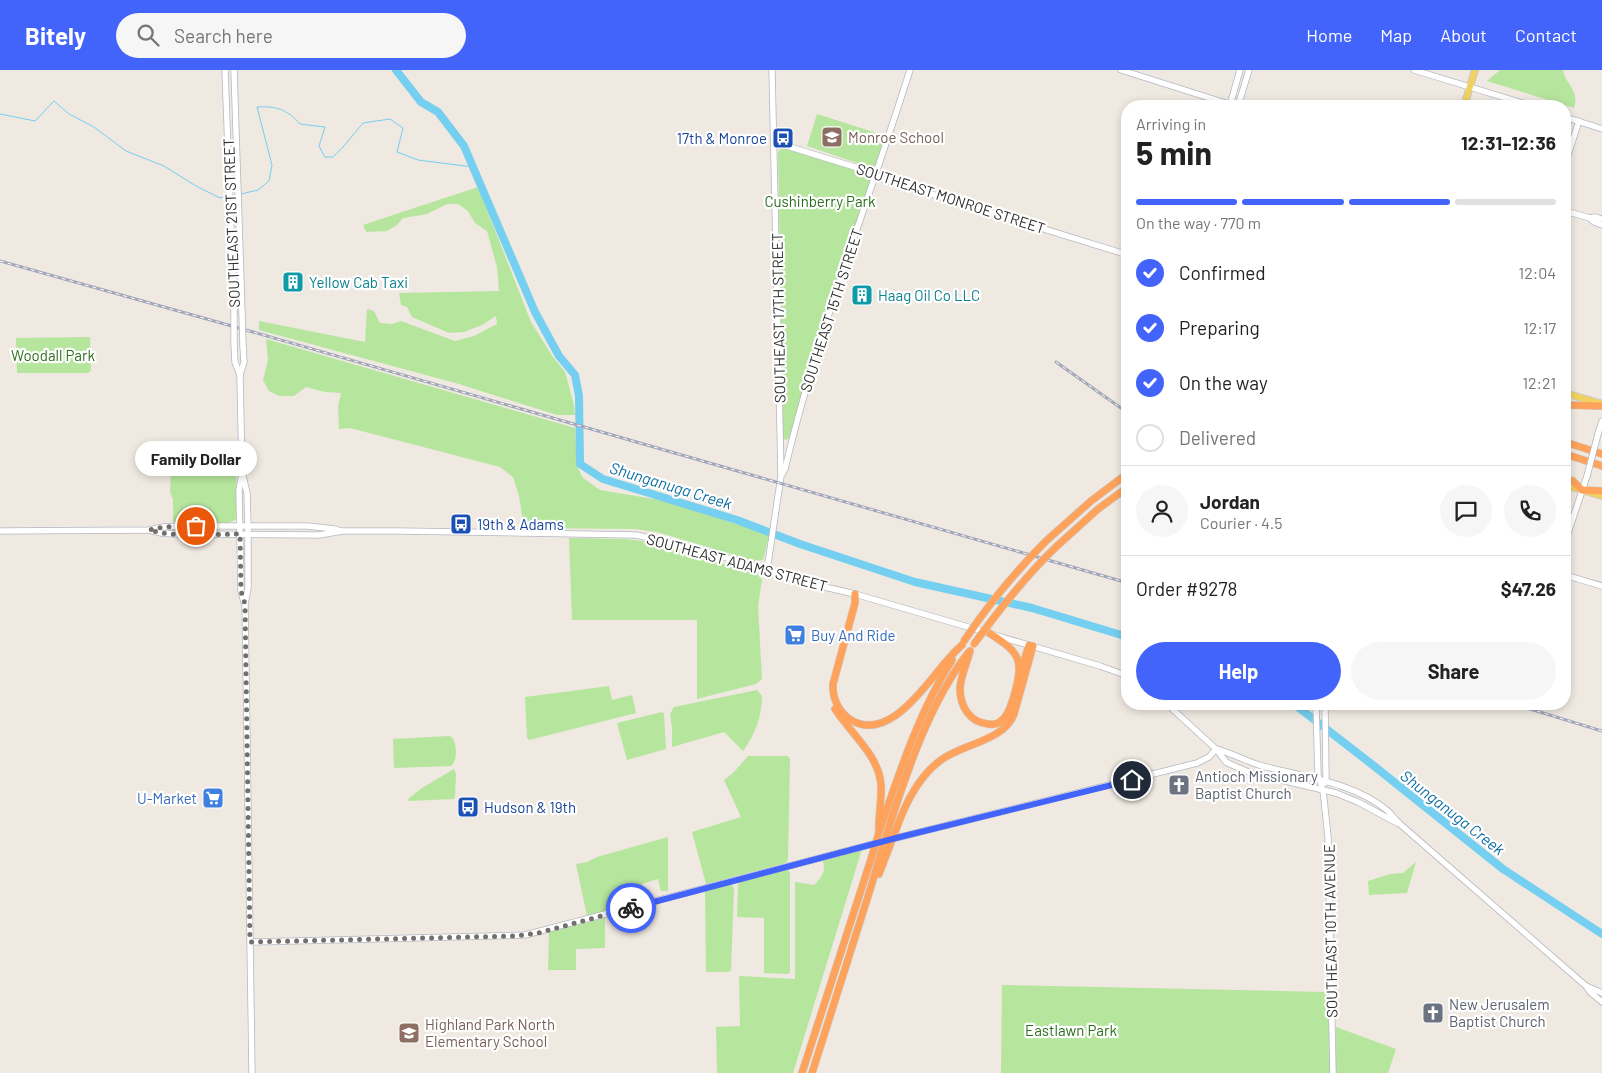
<!DOCTYPE html>
<meta charset="utf-8">
<style>
body{margin:0;font-family:Barlow,sans-serif;background:#f6f6f6;color:#222;height:100vh;display:flex;flex-direction:column;font-size:19px;white-space:nowrap}
*{box-sizing:border-box;margin:0}
p{font-size:16px;color:#767676}
.icon{flex:none;width:28px;height:28px;fill:none;stroke:currentColor;stroke-width:2;stroke-linecap:round;stroke-linejoin:round}
.map{position:relative;flex:1;overflow:hidden}
.side{position:absolute;left:1121px;top:30px;width:450px;height:610px;display:flex;flex-direction:column;background:#fff;border-radius:20px;box-shadow:0 2px 8px #0003}
.side>*{flex:none}
.pin{position:absolute;display:grid;place-items:center;width:42px;height:42px;color:#fff;margin:-21px;border:2px solid #fff;border-radius:50%;box-shadow:0 1px 5px #0007}
.courier{position:absolute;display:grid;place-items:center;width:50px;height:50px;margin:-25px;border:4px solid #4264fb;border-radius:50%;background:#fff;color:#222;box-shadow:0 1px 6px #0007}
.bubble{position:absolute;height:35px;border-radius:18px;background:#fff;box-shadow:0 2px 8px #0003;font-size:16px;font-weight:700;line-height:35px;text-align:center}
.headline em{font-style:normal;font-weight:700}
.headline div{display:flex;flex-direction:column-reverse}
.headline{display:flex;align-items:center;justify-content:space-between;height:85px;padding:0 15px}
h1{font-size:32px;font-weight:700;line-height:38px}
.bar{display:grid;grid-template-columns:repeat(4,1fr);gap:8px 5px;align-content:center;height:60px;padding:0 15px}
.bar i{height:6px;border-radius:4px;background:#e0e0e0}
.bar .current{background:#4264fb}
.bar p{grid-column:span 4}
.line{display:flex;align-items:center;gap:12px;padding:0 15px;border-top:1px solid #e0e0e0}
.line div{flex:1}
.round{display:grid;place-items:center;flex:none;width:52px;height:52px;border-radius:26px;background:#f6f6f6}
ol{padding:0 15px;list-style:none}
li{display:flex;align-items:center;gap:15px;height:55px}
li p{margin-inline-start:auto}
li .icon{padding:5px;border-radius:50%;background:#4264fb;color:#fff;stroke-width:4}
li:last-child{color:#767676}
li i{width:28px;height:28px;border:2px solid #e0e0e0;border-radius:50%}
.action{display:flex;gap:10px;margin-top:auto;padding:10px 15px}
.action a{flex:1;height:58px;border-radius:30px;background:#4264fb;color:#fff;font-size:20px;font-weight:700;line-height:58px;text-align:center}
.action a+a{background:#f6f6f6;color:#222}
header{display:flex;align-items:center;gap:30px;box-sizing:border-box;height:70px;padding:0 25px;background:#4264fb;color:#fff}
header strong{font-size:24px}
nav{display:flex;gap:28px;margin-inline-start:auto;font-size:18px}
.search{width:350px;height:45px;background:#f6f6f6;display:flex;align-items:center;gap:12px;box-sizing:border-box;padding:0 18px;border-radius:28px;color:#767676;font-size:19px}
.map>svg:first-child{display:block}
.green{fill:#b6e59e}
.lines{fill:none;stroke-linecap:round;stroke-linejoin:round}
.stream{stroke:#75cff0;stroke-width:1}
.river{stroke:#75cff0;stroke-width:8}
.secondary-casing{stroke:#b4b7c1;stroke-width:7}
.primary-casing{stroke:#c9c9c9;stroke-width:8}
.highway-casing{stroke:#c9c9c9;stroke-width:8}
.secondary{stroke:#fff;stroke-width:5.5}
.primary{stroke:#f2d163;stroke-width:6}
.highway{stroke:#ffa35c;stroke-width:7}
.rail-casing{stroke:#a3a6b8;stroke-width:3}
.rail{stroke:#fff;stroke-width:1;stroke-dasharray:4;stroke-linecap:butt}
.secondary-bridge-casing{stroke:#b4b7c1;stroke-width:7;stroke-linecap:butt}
.highway-bridge-casing{stroke:#c9c9c9;stroke-width:8;stroke-linecap:butt}
.secondary-bridge{stroke:#fff;stroke-width:5.5}
.highway-bridge{stroke:#ffa35c;stroke-width:7}
.done{stroke:#726f6d;stroke-width:5;stroke-dasharray:0 9}
.route{stroke:#4264fb;stroke-width:6}
.labels{text-anchor:middle;dominant-baseline:central;stroke-width:4.5;stroke-linejoin:round;paint-order:stroke}
.education-label{font-size:15px;fill:#785e54;stroke:#fff;text-anchor:start}
.transit-label{font-size:15px;fill:#164399;stroke:#fff;text-anchor:start}
.street-label{font-size:15px;fill:#2e2e2e;stroke:#fff}
.park-label{font-size:15px;fill:#2c6e1b;stroke:#fff}
.culture-label{font-size:15px;fill:#0d838f;stroke:#fff;text-anchor:start}
.shop-label{font-size:15px;fill:#366cbe;stroke:#fff;text-anchor:start}
.worship-label{font-size:15px;fill:#5b616d;stroke:#fff;text-anchor:start}
.water-label{font-size:16px;font-style:italic;fill:#0d6fa3;stroke:#fff}
</style>
<header>
<strong>Bitely</strong>
<div class="search"><svg class="icon" aria-label="search" viewBox="0 0 24 24"><circle cx="10" cy="10" r="6"/><path d="M15 15l6 6"/></svg>Search here</div>
<nav><a>Home</a><a>Map</a><a>About</a><a>Contact</a></nav>
</header>
<div class="map">
<svg width="1602" height="1003" viewBox="0 0 1602 1003">
<rect width="100%" height="100%" fill="#efe9e1"/>
<g class="green">
<path d="M1500 0H1563C1565 14 1580 20 1574 38L1487 11Z"/>
<path d="M817 44 886 66 875 99 807 76Z"/>
<path d="M784 77 872 105V106L824 249 789 368 786 370 783 368 778 83 780 79Z"/>
<path d="M478 117 531 252 553 287 565 302 574 335 575 345H557L459 314 259 260V251L365 272 367 239 374 241 380 253 392 254 401 251 455 271 474 266 497 254 496 246 482 255 464 262 449 263 412 247 407 237 401 235 399 223 499 221 497 197 487 161 475 153 468 141 458 134H447L427 144 403 148 396 156 387 161 366 162 363 155Z"/>
<path d="M90 267 91 300 88 303H17L16 268Z"/>
<path d="M266 269 575 358 577 396 583 408 600 420 660 430 685 437 769 465 764 487 763 490 754 491 657 462 634 459 524 458 519 426 513 407 500 397 350 358 339 359 338 336 341 323 325 322 306 317 294 326H279L269 321 263 310 268 290Z"/>
<path d="M236 400 237 446 235 450 228 453H176L173 451V430L170 422 171 401Z"/>
<path d="M569 468 626 469 650 472 758 504 762 510 758 536 762 609 756 614 697 629V550H572Z"/>
<path d="M609 616 612 630 632 625 636 643 529 670 527 668 525 627Z"/>
<path d="M757 620 762 626C762 646 755 665 743 681L724 662 672 677V658L670 644 674 637Z"/>
<path d="M662 642 664 644 666 679 627 690 617 653Z"/>
<path d="M449 666 452 667C457 675 458 690 451 696L394 698 393 669Z"/>
<path d="M748 686H788L790 689 788 788 787 792 782 794 706 814 692 762 741 747 724 710 733 703Z"/>
<path d="M454 699 456 704 455 726 454 729 409 731 408 729 422 718Z"/>
<path d="M668 767V821H661L658 809 642 814 647 830 587 846 576 794 587 792 597 787Z"/>
<path d="M862 779 793 1003H717L716 957 740 956 739 906 795 909V812L814 815C822 807 826 802 823 791Z"/>
<path d="M1416 792 1407 823 1369 825 1368 811 1390 804 1403 803Z"/>
<path d="M787 799 789 801 790 804V901L789 904H786L764 903V848L737 847 738 815 740 812Z"/>
<path d="M730 814 732 815 734 819 731 900 729 902H706L705 821Z"/>
<path d="M605 848V878L576 879V900H548L549 862Z"/>
<path d="M1002 915 1324 922 1329 925 1330 1003H1001Z"/>
<path d="M1336 957 1396 979 1388 1003H1336Z"/>
</g>
<g class="lines">
<g class="stream">
<path d="M0 44 35 51 54 31 69 44 94 57 126 81 164 96 196 116 220 128 227 126"/>
<path d="M241 124 258 120 269 111 272 95 257 37C276 36 287 39 300 54L325 57 319 76 325 87H333L343 77 363 53 390 49 403 58 397 82 418 90 473 97"/>
</g>
<g class="river">
<path d="M396 0 421 32 438 42 464 76 535 242 559 286 575 305 579 326 580 394 603 409 737 450 800 474 915 512 1032 538 1128 567"/>
<path d="M1294 634 1374 696 1503 799 1602 864"/>
</g>
<g class="secondary-casing">
<g id="secondary">
<path d="M225 0 234 241"/>
<path d="M234 0 242 243"/>
<path d="M772 0 781 404"/>
<path d="M1121 0 1235 36"/>
<path d="M1414 0 1532 36"/>
<path d="M1230 35 1240 0"/>
<path d="M1238 36 1249 0"/>
<path d="M1565 47 1602 59"/>
<path d="M774 72 871 102 883 109 1128 185"/>
<path d="M1565 94 1579 51"/>
<path d="M1565 141 1590 148 1595 147 1602 149"/>
<path d="M1590 148 1594 152 1602 155"/>
<path d="M234 273 235 292 240 305 242 402 247 423 248 456V518L245 534 252 1003"/>
<path d="M240 305 244 292 243 276"/>
<path d="M1598 364 1602 351"/>
<path d="M242 404 239 421 241 521 244 532"/>
<path d="M149 460 161 463 174 464 319 465 343 461H400L636 465 678 474 759 497 794 510 855 524 985 562"/>
<path d="M0 461 149 460 163 457 177 456H308L334 459 341 461"/>
<path d="M1565 472 1587 406"/>
<path d="M767 500 781 406 785 399C817 263 868 133 910 0"/>
<path d="M1565 505 1602 516"/>
<path d="M994 565 1100 596 1128 606"/>
<path d="M1167 634 1216 679 1226 692 1232 695 1251 703 1336 723 1358 732 1397 753"/>
<path d="M1316 634 1318 705 1323 720 1328 767 1333 1003"/>
<path d="M1325 634 1326 707 1325 713"/>
<path d="M1216 679C1231 683 1244 690 1259 695 1302 707 1352 711 1388 741 1392 746 1397 751 1401 755L1586 916 1590 922 1602 932"/>
<path d="M250 872 525 865 896 768 1197 693 1209 687 1216 679"/>
<path d="M1586 916 1602 923"/>
</g>
</g>
<g class="primary-casing">
<g id="primary">
<path d="M1464 36 1475 0"/>
<path d="M1565 323 1602 334"/>
<path d="M1565 415 1602 426"/>
</g>
</g>
<g class="highway-casing">
<g id="highway">
<path d="M1565 335 1602 336"/>
<path d="M1565 372 1602 384"/>
<path d="M1565 384 1602 396"/>
<path d="M1565 409 1573 411 1582 420 1602 421"/>
<path d="M1046 471 1091 431 1128 403"/>
<path d="M1057 476 1098 439 1128 417"/>
<path d="M855 524V533L833 614C832 627 838 640 848 648 885 675 923 619 943 595 949 588 955 581 962 575"/>
<path d="M970 581C967 593 961 605 960 618 960 636 969 652 988 654 993 655 998 654 1002 650 1009 645 1011 635 1014 626 1024 590 1021 583 989 563"/>
<path d="M1021 601 1029 575"/>
<path d="M835 639C850 663 879 685 881 715 882 731 878 746 879 762"/>
<path d="M897 757C906 732 919 706 941 690 962 674 1004 671 1014 644L1033 576"/>
<path d="M880 759C900 701 919 642 952 590"/>
<path d="M888 760C907 701 930 632 968 583"/>
<path d="M879 804 887 783"/>
<path d="M802 1003 872 786"/>
<path d="M812 1003 870 820 881 783"/>
</g>
</g>
<use href="#secondary" class="secondary"/>
<use href="#primary" class="primary"/>
<use href="#highway" class="highway"/>
<g class="rail-casing">
<g id="rail">
<path d="M0 191 246 260 1128 513"/>
<path d="M1056 292 1128 343"/>
<path d="M1514 634 1602 661"/>
</g>
</g>
<use href="#rail" class="rail"/>
<g class="secondary-bridge-casing">
<g id="secondary-bridge">
<path d="M234 241V273"/>
<path d="M242 243 243 276"/>
<path d="M1587 406 1598 364"/>
</g>
</g>
<g class="highway-bridge-casing">
<g id="highway-bridge">
<path d="M964 571C988 535 1015 502 1046 471"/>
<path d="M974 574C999 540 1026 505 1057 476"/>
<path d="M881 783 888 760"/>
<path d="M887 783 897 757"/>
<path d="M872 786 879 762"/>
</g>
</g>
<use href="#secondary-bridge" class="secondary-bridge"/>
<use href="#highway-bridge" class="highway-bridge"/>
</g>
<g class="lines">
<path class="done" d="M196 456 163 457 149 460C178 468 210 464 240 464L241 521 245 534 250 872 515 866 538 863 631 838"/>
<path class="route" d="M631 838 896 768 1132 710"/>
</g>
<defs>
<g id="school-square" transform="scale(1.125)"><rect x="-9" y="-9" width="18" height="18" rx="4" fill="#8d6e63" stroke="#fff"/><path d="M0-5L7-2L0 1L-7-2ZM-4 1L0 2.5L4 1V4Q0 6-4 4Z" fill="#fff"/></g>
<g id="bus-square" transform="scale(1.125)"><rect x="-9" y="-9" width="18" height="18" rx="4" fill="#1a4fb4" stroke="#fff"/><path d="M-5-6H5V4H4V6H2V4H-2V6H-4V4H-5ZM-3.5-4V0h7V-4ZM-3.5 1.2v1.5H-2V1.2ZM2 1.2v1.5H3.5V1.2Z" fill="#fff"/></g>
<g id="building-square" transform="scale(1.125)"><rect x="-9" y="-9" width="18" height="18" rx="4" fill="#0f9aa8" stroke="#fff"/><path d="M-4-6H4V6H1V3H-1V6H-4ZM-2.5-4.3h1.7v1.8h-1.7ZM.8-4.3h1.7v1.8H.8ZM-2.5-1h1.7V.8h-1.7ZM.8-1h1.7V.8H.8Z" fill="#fff"/></g>
<g id="supermarket-square" transform="scale(1.125)"><rect x="-9" y="-9" width="18" height="18" rx="4" fill="#3f7fe0" stroke="#fff"/><path d="M-6-5.5h2.5l.6 2H6L4.5 2H-2.5L-4.4-4H-6ZM-1.5 3.2a1.3 1.3 0 1 0 .1 0ZM3 3.2a1.3 1.3 0 1 0 .1 0Z" fill="#fff"/></g>
<g id="church-square" transform="scale(1.125)"><rect x="-9" y="-9" width="18" height="18" rx="4" fill="#6b7280" stroke="#fff"/><path d="M-1.2-6h2.4v3.5h3.3v2.4h-3.3V6h-2.4V-.1h-3.3v-2.4h3.3Z" fill="#fff"/></g>
</defs>
<g fill-rule="evenodd">
<use href="#school-square" x="832" y="67"/>
<use href="#bus-square" x="783" y="68"/>
<use href="#building-square" x="293" y="212"/>
<use href="#building-square" x="862" y="225"/>
<use href="#bus-square" x="461" y="454"/>
<use href="#supermarket-square" x="795" y="565"/>
<use href="#church-square" x="1179" y="715"/>
<use href="#supermarket-square" x="213" y="728"/>
<use href="#bus-square" x="468" y="737"/>
<use href="#church-square" x="1433" y="943"/>
<use href="#school-square" x="409" y="963"/>
</g>
<g class="labels">
<g class="education-label">
<text x="848" y="67">Monroe School</text>
<text x="425" y="954">Highland Park North<tspan x="425" dy="17">Elementary School</tspan></text>
</g>
<g class="transit-label">
<text x="767" y="68" text-anchor="end">17th &amp; Monroe</text>
<text x="477" y="454">19th &amp; Adams</text>
<text x="484" y="737">Hudson &amp; 19th</text>
</g>
<g class="street-label">
<text transform="translate(951 128) rotate(18)">SOUTHEAST MONROE STREET</text>
<text transform="translate(231 153) rotate(-92)">SOUTHEAST 21ST STREET</text>
<text transform="translate(831 240) rotate(-72)">SOUTHEAST 15TH STREET</text>
<text transform="translate(778 248) rotate(-91)">SOUTHEAST 17TH STREET</text>
<text transform="translate(737 492) rotate(15)">SOUTHEAST ADAMS STREET</text>
<text transform="translate(1330 861) rotate(-91)">SOUTHEAST 10TH AVENUE</text>
</g>
<g class="park-label">
<text x="820" y="131">Cushinberry Park</text>
<text x="53" y="285">Woodall Park</text>
<text x="1071" y="960">Eastlawn Park</text>
</g>
<g class="culture-label">
<text x="309" y="212">Yellow Cab Taxi</text>
<text x="878" y="225">Haag Oil Co LLC</text>
</g>
<g class="shop-label">
<text x="811" y="565">Buy And Ride</text>
<text x="197" y="728" text-anchor="end">U-Market</text>
</g>
<g class="worship-label">
<text x="1195" y="706">Antioch Missionary<tspan x="1195" dy="17">Baptist Church</tspan></text>
<text x="1449" y="934">New Jerusalem<tspan x="1449" dy="17">Baptist Church</tspan></text>
</g>
<g class="water-label">
<text transform="translate(671 415) rotate(17)">Shunganuga Creek</text>
<text transform="translate(1453 742) rotate(38)">Shunganuga Creek</text>
</g>
</g>
</svg>
<div class="pin" style="left:196px;top:456px;background:#ea580c"><svg class="icon" aria-label="bag" viewBox="0 0 24 24"><path d="M5 8h14l-1 12H6zM9 8a3 3 0 0 1 6 0"/></svg></div>
<div class="pin" style="left:1132px;top:710px;background:#1f2937"><svg class="icon" aria-label="home" viewBox="0 0 24 24"><path d="M3 11l9-7 9 7M6 9v11h12V9"/></svg></div>
<div class="courier" style="left:631px;top:838px"><svg class="icon" aria-label="bike" viewBox="0 0 24 24"><circle cx="6" cy="16" r="4"/><circle cx="18" cy="16" r="4"/><path d="M6 16l4-8h5l3 8M10 8l3 8H6M13 5h3"/></svg></div>
<div class="bubble" style="left:135px;top:371px;width:122px">Family Dollar</div>
<section class="side">
<div class="headline"><div><h1>5 min</h1><p>Arriving in</p></div><em>12:31–12:36</em></div>
<div class="bar"><i class="current"></i><i class="current"></i><i class="current"></i><i></i><p>On the way · 770 m</p></div>
<ol>
<li><svg class="icon" aria-label="check" viewBox="0 0 24 24"><path d="M5 12l5 5 9-10"/></svg>Confirmed<p>12:04</p></li>
<li><svg class="icon" aria-label="check" viewBox="0 0 24 24"><path d="M5 12l5 5 9-10"/></svg>Preparing<p>12:17</p></li>
<li><svg class="icon" aria-label="check" viewBox="0 0 24 24"><path d="M5 12l5 5 9-10"/></svg>On the way<p>12:21</p></li>
<li><i></i>Delivered</li>
</ol>
<div class="line" style="height:90px"><a class="round"><svg class="icon" aria-label="person" viewBox="0 0 24 24"><circle cx="12" cy="8" r="4"/><path d="M4 21q1-7 8-7t8 7"/></svg></a><div><b>Jordan</b><p>Courier · 4.5</p></div><a class="round"><svg class="icon" aria-label="chat" viewBox="0 0 24 24"><path d="M4 5h16v11H9l-5 4z"/></svg></a><a class="round"><svg class="icon" aria-label="phone" viewBox="0 0 24 24"><path d="M5 4h4l2 5-3 2q2 4 5 5l2-3 5 2v4C11 20 4 13 5 4z"/></svg></a></div>
<div class="line" style="height:65px"><div>Order #9278</div><b>$47.26</b></div>
<div class="action"><a>Help</a><a>Share</a></div>
</section>
</div>
